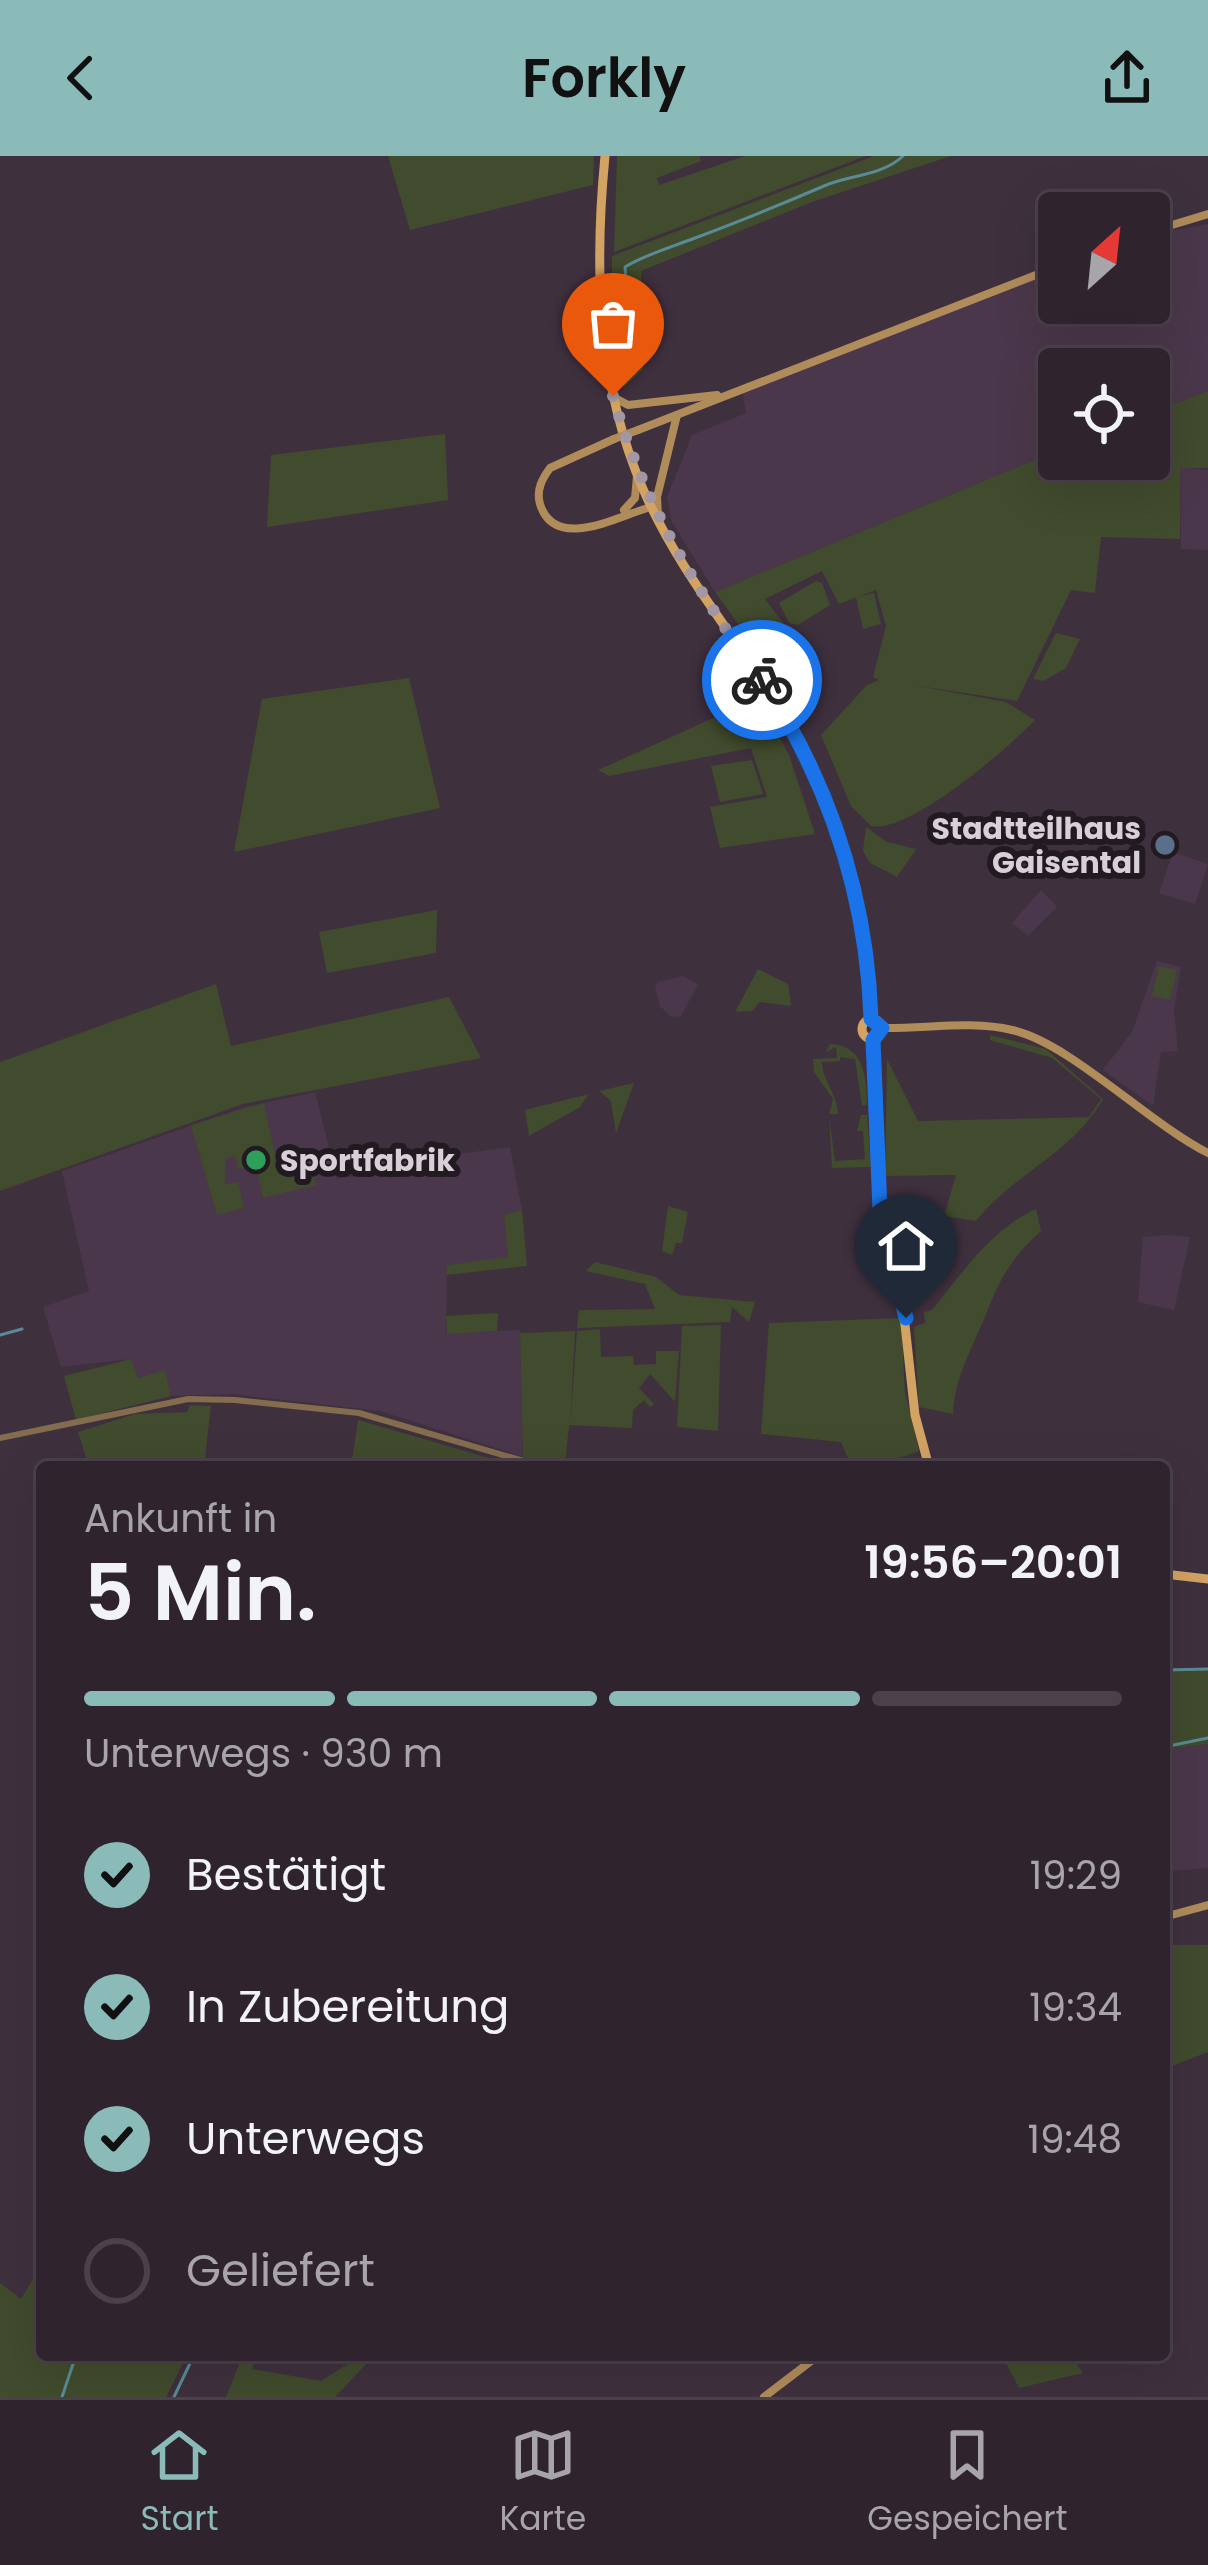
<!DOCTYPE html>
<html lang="de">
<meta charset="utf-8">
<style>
body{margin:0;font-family:Poppins,sans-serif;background:#372c36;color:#f1f3f6;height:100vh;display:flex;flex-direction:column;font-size:45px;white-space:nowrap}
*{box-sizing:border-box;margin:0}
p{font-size:39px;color:#a7a4aa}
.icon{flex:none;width:66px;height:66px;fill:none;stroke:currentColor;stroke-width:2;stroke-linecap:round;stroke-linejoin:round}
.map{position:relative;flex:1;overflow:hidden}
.side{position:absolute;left:36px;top:1305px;width:1134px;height:900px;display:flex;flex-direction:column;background:#2f242e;border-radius:12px;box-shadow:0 12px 48px #0002,0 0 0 3px #4a414a}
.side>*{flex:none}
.needle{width:78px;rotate:27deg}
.tools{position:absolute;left:1038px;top:36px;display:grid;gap:24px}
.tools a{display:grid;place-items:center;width:132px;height:132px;border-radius:12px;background:#2f242e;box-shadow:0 12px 48px #0002,0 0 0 3px #4a414a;font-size:60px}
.pin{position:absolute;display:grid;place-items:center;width:102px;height:102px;color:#fff;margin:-123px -51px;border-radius:50% 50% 50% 0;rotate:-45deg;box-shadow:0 0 12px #0007}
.pin .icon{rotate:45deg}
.courier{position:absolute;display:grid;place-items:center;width:120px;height:120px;margin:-60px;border:9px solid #1a73e8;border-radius:50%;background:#fff;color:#222;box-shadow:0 3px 15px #0007}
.headline em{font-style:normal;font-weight:600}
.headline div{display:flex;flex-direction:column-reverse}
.headline{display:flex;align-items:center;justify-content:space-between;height:204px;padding:0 48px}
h1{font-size:78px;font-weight:600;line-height:90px}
.bar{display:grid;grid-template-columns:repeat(4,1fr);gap:18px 12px;align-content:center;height:144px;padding:0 48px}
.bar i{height:15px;border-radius:9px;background:#4a414a}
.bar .current{background:#8bbbb9}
.bar p{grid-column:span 4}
ol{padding:0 48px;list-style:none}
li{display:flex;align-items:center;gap:36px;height:132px}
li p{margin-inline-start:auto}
li .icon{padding:12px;border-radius:50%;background:#8bbbb9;color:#111;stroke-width:4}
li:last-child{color:#a7a4aa}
li i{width:66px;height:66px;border:6px solid #4a414a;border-radius:50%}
header{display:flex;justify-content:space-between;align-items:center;height:156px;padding:0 48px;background:#8bbbb9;color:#111;font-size:54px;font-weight:600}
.tabs{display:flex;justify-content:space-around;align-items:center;height:168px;border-top:3px solid #4a414a;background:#2f242e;font-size:33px;color:#a7a4aa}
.tabs a{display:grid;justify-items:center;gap:6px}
.tabs .current{color:#8bbbb9}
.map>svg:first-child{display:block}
.built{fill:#4b374b}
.green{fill:#414b2d}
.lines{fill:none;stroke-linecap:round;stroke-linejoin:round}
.stream{stroke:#598b96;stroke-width:3}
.tertiary{stroke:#846d4f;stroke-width:6}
.secondary{stroke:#b08c5b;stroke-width:8}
.primary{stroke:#d2a363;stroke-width:9}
.secondary-bridge{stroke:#b08c5b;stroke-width:8}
.done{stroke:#a297a2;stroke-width:12;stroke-dasharray:0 21.6}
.route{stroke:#1a73e8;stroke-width:15}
.service-dot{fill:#5c6f8a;stroke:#211a21;stroke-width:4.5}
.leisure-dot{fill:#2e9e5b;stroke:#211a21;stroke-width:4.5}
.labels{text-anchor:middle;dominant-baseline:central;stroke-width:12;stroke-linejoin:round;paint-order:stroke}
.poi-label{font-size:30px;font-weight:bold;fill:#d8cfd8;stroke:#211a21;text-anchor:end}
</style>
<header><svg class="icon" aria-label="back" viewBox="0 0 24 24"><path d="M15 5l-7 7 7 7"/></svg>Forkly<svg class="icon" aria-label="share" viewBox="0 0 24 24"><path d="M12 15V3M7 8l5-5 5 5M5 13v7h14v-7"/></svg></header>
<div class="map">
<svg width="1208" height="2241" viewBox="0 0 1208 2241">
<rect width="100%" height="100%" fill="#3f303e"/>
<g class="built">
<path d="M1208 68V235L1149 258V213H1059V294L715 436 672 366 667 341 692 279 746 257 742 233 1059 112V147H1149V79Z"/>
<path d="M1180 311 1208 314V394L1181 393Z"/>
<path d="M1173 696 1208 708 1195 748 1159 737Z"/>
<path d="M1041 734 1057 751 1028 780 1012 767Z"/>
<path d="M1157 805 1181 811 1174 854 1178 895 1161 896 1153 950 1103 914 1132 876Z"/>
<path d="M683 820 698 828 681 860 671 861 660 850 655 832 658 826Z"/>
<path d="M315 936 337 1023 363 1019 380 1004 411 998 429 1002 510 991 522 1054 504 1059 509 1102 447 1109 446 1177 520 1174 523 1301 380 1255 233 1238 171 1240 165 1215 137 1222 131 1203 61 1211 43 1151 89 1135 62 1015 244 951Z"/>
<path d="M1167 1079 1190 1081 1174 1154 1138 1146 1143 1081Z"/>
<path d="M1208 1588V1712L1164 1716V1593Z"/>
</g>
<g class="green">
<path d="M388 0H594L593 29 410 74Z"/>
<path d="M617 0H699L701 5 657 22 659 29 745 0H866L614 96Z"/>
<path d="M874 0H951L812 46 641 115 643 214 624 231 612 156V100Z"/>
<path d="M1208 235V312H1180V383L1101 381 1095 437 1071 434 1017 545 912 529 1006 546 1035 564C1008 592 910 678 871 670L851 650 821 579 867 529 879 524 873 521 886 470 876 434 839 448 822 415 765 443 791 477 764 504 715 436 1059 294V303H1149V258Z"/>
<path d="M445 278 448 344 267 371 271 299Z"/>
<path d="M816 425 822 427 830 449 798 469 789 467 779 447Z"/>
<path d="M874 437 881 468 863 473 856 441Z"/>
<path d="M1056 477 1080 483 1066 512 1043 525 1033 523Z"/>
<path d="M409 522 440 652 234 696 262 543Z"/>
<path d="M758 542 789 599 815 678 720 692 710 651 767 641 751 592 609 620 598 614Z"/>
<path d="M752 604 763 638 720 646 711 610Z"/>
<path d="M866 671 887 686 916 693 897 721 870 707 863 695Z"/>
<path d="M437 754 436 797 327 817 319 776Z"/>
<path d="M1159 810 1177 814 1170 844 1152 840Z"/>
<path d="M758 813 788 828 791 850 760 846 752 855 735 856Z"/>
<path d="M216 828 231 890 449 841 481 902 243 948 0 1035V906Z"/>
<path d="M990 879 1046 893 1103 943C1072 998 1014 1017 976 1065L944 1060 956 1019 885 1020 887 903 918 965 1089 961 1101 943 1052 902 990 884Z"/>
<path d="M830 888C863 889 867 920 867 949L862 950 855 903 840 901V905L822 906C823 927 837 936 838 958H829L833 943 814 916 813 903 837 902 836 891 826 896Z"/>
<path d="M634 927 616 977 611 945 599 935Z"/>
<path d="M589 938 580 951 529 980 525 954Z"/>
<path d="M264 947 277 1008 310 1002 316 1029 263 1042 256 1010 238 1013 235 1000 226 1002 225 1028 238 1026 244 1052 217 1059 191 969Z"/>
<path d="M861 959H867L871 1011 832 1012 829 960 835 1005 865 1003 863 975H857Z"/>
<path d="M668 1050 688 1056 682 1087H676L672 1099 662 1095Z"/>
<path d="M1036 1053 1041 1075C998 1114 996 1138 974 1186 963 1210 954 1232 953 1258L919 1251 914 1171 925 1167 924 1156 932 1154C963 1116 991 1073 1036 1053Z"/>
<path d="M522 1054 527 1110 446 1119 447 1109 508 1101 504 1059Z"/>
<path d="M595 1106 656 1121 679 1139 755 1146 749 1166 732 1151 730 1166 577 1172 579 1154 655 1153 645 1128 586 1115Z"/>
<path d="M498 1157 497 1175 447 1178 446 1160Z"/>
<path d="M901 1162 905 1236 919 1295 874 1311H852L841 1286 761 1278 769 1167Z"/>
<path d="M721 1169 718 1275 677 1271 682 1170Z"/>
<path d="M600 1173 601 1201 633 1200 634 1209 656 1208V1195H679L675 1246 650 1218 639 1232 654 1248 650 1251 644 1244 633 1254 632 1272 569 1269 565 1311 523 1301 520 1177 575 1175 570 1269 577 1175Z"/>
<path d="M131 1203 138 1222 165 1214 171 1240 76 1264 64 1220Z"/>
<path d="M190 1249 211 1250 204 1311H89L78 1276 135 1258 187 1256Z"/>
<path d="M358 1264 520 1311H351Z"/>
<path d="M1208 1513V1588L1164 1593V1515Z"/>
<path d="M1164 1789H1208V1896L1164 1913Z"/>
<path d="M42 2108V2199H187L166 2241H0V2127L21 2143Z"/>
<path d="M243 2199H257L252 2213 321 2225 362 2199H375L335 2241H226Z"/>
<path d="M1002 2199H1071L1083 2217 1019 2232Z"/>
</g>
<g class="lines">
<g class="stream">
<path d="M622 224 632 216 625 111C646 98 672 91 695 82 738 66 782 48 824 30 849 19 882 20 903 0"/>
<path d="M0 1179 22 1173"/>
<path d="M1164 1514 1208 1513"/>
<path d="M1164 1591 1208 1582"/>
<path d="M62 2241 76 2199"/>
<path d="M174 2241 194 2199"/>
</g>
<path class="tertiary" d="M0 1282 188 1243 235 1244 359 1257 544 1311"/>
<g class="secondary">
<path d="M1149 76 1208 58"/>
<path d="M615 242 628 249 717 239"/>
<path d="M638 274 1059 110"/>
<path d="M614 283 550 312C542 323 536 334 540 348 555 397 620 359 651 351"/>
<path d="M624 354 635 342 637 320"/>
<path d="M658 361 657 341 677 259"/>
<path d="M882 872C925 873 971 864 1012 874 1070 887 1147 966 1208 997"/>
<path d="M1164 1761 1208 1749"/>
<path d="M764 2241 819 2199"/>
</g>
<g class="primary">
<path d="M605 0C594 113 597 227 643 333 674 405 721 463 764 527 832 628 866 741 871 863"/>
<circle cx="872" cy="873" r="10"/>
<path d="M873 884 880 1054 901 1133 915 1259 929 1311"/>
<path d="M1164 1418 1208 1423"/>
</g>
<path class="secondary-bridge" d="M614 283 638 274"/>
</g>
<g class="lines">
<path class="done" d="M613 240C644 349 696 434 762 524"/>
<path class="route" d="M762 524C830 628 867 739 871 863L882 872 873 884 880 1054 906 1162"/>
</g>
<circle class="service-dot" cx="1165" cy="689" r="12"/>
<circle class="leisure-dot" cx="256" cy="1004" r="12"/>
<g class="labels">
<g class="poi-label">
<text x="1141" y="672">Stadtteilhaus<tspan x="1141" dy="34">Gaisental</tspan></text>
<text x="280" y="1004" text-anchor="start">Sportfabrik</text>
</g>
</g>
</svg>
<div class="tools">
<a><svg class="needle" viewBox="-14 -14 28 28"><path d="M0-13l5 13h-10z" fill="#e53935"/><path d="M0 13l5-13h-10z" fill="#a7a4aa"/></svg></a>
<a><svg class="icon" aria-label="locate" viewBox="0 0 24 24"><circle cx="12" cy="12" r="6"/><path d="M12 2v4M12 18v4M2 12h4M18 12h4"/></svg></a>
</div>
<div class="pin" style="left:613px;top:240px;background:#ea580c"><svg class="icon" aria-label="bag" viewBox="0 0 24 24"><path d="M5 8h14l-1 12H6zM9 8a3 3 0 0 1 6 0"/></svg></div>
<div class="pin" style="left:906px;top:1162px;background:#1f2937"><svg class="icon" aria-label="home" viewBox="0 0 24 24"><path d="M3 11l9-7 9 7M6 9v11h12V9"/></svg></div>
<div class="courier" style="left:762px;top:524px"><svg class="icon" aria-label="bike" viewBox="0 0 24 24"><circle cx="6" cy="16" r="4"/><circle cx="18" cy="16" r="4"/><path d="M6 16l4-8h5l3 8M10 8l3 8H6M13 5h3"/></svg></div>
<section class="side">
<div class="headline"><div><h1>5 Min.</h1><p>Ankunft in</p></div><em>19:56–20:01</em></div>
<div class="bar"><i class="current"></i><i class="current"></i><i class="current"></i><i></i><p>Unterwegs · 930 m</p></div>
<ol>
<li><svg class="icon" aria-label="check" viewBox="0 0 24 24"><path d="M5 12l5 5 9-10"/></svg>Bestätigt<p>19:29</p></li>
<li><svg class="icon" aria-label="check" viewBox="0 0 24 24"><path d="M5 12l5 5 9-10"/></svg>In Zubereitung<p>19:34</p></li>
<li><svg class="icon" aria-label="check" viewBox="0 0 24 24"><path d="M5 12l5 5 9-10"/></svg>Unterwegs<p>19:48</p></li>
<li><i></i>Geliefert</li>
</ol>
</section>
</div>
<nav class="tabs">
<a class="current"><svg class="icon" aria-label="home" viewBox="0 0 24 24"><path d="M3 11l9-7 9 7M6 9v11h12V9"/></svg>Start</a>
<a><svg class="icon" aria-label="map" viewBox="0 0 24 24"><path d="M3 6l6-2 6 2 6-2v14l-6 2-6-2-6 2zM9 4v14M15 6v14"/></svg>Karte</a>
<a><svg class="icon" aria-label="saved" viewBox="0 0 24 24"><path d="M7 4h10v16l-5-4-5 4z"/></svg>Gespeichert</a>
</nav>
